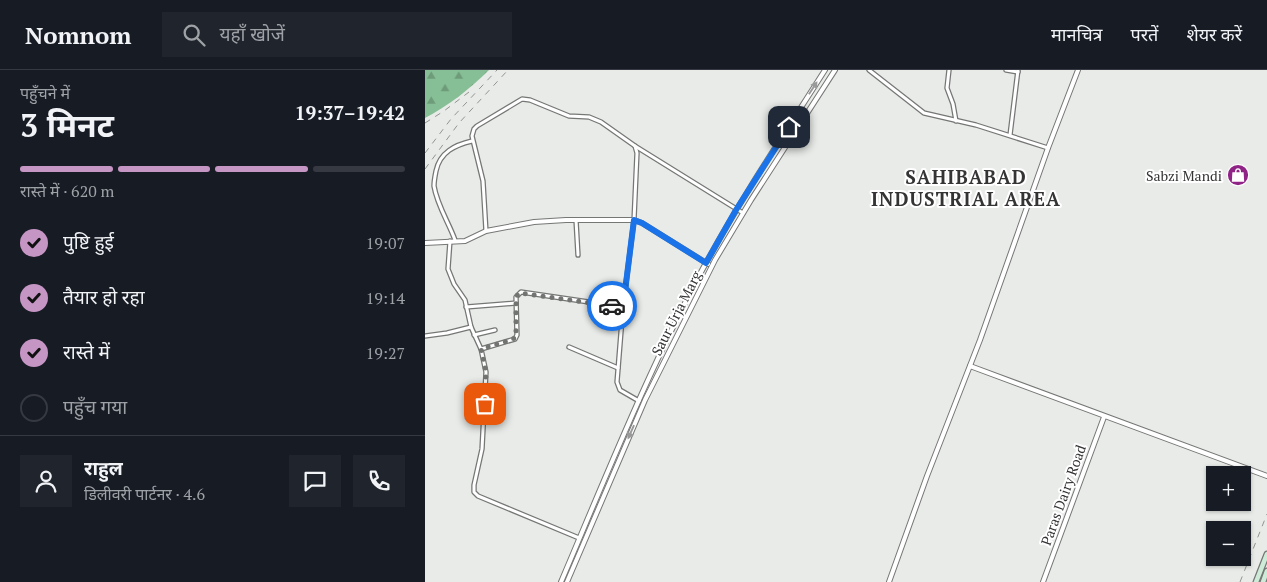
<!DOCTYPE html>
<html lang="hi">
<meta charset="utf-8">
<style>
body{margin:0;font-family:"PT Serif","Noto Sans Devanagari",serif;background:#20242c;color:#f1f3f6;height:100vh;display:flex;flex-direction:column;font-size:19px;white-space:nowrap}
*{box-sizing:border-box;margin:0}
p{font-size:16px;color:#9ea1a6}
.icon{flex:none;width:28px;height:28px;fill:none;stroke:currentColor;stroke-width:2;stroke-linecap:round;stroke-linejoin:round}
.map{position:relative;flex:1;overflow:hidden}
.panel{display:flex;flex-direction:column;background:#171b24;width:425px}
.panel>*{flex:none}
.tools{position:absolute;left:781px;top:396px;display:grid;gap:10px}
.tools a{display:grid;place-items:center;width:45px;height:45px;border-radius:0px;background:#171b24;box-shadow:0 1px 4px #0004;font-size:25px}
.pin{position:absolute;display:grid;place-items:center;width:42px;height:42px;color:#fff;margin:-21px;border-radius:10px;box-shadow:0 2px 8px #0006}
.courier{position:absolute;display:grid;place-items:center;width:50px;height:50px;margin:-25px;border:4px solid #1a73e8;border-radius:50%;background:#fff;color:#222;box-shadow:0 1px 6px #0007}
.overview em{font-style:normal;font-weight:700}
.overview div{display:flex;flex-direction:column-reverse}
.overview{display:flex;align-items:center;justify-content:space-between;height:85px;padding:0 20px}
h1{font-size:32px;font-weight:700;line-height:38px}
.bar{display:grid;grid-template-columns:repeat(4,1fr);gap:8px 5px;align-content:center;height:60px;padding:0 20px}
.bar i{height:6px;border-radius:4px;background:#363941}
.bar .current{background:#c595c4}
.bar p{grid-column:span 4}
.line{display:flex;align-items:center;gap:12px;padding:0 20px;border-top:1px solid #363941}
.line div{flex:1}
.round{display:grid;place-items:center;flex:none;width:52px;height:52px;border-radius:0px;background:#20242c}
ol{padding:0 20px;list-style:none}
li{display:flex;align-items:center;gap:15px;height:55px}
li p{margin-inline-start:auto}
li .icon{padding:5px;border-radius:50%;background:#c595c4;color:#111;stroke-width:4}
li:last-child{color:#9ea1a6}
li i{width:28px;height:28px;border:2px solid #363941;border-radius:50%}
header{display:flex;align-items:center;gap:30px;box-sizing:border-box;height:70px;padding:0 25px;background:#171b24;border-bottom:1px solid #363941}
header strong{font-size:24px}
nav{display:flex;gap:28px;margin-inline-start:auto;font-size:18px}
.search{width:350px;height:45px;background:#20242c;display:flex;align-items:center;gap:12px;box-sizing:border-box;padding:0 18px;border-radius:0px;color:#9ea1a6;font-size:19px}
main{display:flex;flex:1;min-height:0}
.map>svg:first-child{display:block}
.forest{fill:url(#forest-firs)}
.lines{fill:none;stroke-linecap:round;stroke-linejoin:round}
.minor-casing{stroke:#757775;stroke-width:5.5}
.tertiary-casing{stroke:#757775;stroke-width:6}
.secondary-casing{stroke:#757775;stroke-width:7}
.minor{stroke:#fff;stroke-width:3}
.tertiary{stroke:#fff;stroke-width:4}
.secondary{stroke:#ceebd7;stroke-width:4.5}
.rail{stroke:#929492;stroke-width:1;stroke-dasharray:6 6;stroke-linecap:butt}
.oneway{fill:#999a99}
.done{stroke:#727472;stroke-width:5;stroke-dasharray:0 9}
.route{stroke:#1a73e8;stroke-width:6}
.labels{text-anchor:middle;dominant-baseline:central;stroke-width:4;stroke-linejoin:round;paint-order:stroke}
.poi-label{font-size:14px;fill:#333433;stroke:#fff;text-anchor:end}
.street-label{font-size:14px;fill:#333433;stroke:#fff}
.district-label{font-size:19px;font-weight:bold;letter-spacing:1px;fill:#333433;stroke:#fff}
</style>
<header>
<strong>Nomnom</strong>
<div class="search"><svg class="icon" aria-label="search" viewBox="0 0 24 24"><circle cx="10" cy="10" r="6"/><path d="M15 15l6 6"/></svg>यहाँ खोजें</div>
<nav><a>मानचित्र</a><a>परतें</a><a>शेयर करें</a></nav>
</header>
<main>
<section class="panel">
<div class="overview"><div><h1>3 मिनट</h1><p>पहुँचने में</p></div><em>19:37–19:42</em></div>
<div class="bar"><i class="current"></i><i class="current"></i><i class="current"></i><i></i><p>रास्ते में · 620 m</p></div>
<ol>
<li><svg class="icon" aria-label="check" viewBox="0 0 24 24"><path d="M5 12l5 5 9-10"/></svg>पुष्टि हुई<p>19:07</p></li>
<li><svg class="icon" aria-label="check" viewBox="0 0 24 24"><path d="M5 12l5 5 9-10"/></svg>तैयार हो रहा<p>19:14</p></li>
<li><svg class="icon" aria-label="check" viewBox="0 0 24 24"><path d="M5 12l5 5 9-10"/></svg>रास्ते में<p>19:27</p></li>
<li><i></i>पहुँच गया</li>
</ol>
<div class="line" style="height:90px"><a class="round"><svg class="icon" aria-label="person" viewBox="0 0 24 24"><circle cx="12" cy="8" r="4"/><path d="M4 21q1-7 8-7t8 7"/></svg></a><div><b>राहुल</b><p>डिलीवरी पार्टनर · 4.6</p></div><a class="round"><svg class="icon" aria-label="chat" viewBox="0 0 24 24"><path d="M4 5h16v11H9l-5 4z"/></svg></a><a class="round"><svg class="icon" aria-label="phone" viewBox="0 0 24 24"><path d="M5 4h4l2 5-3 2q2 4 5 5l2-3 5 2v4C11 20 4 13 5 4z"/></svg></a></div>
</section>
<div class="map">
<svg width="842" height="512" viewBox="0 0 842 512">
<defs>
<pattern id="forest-firs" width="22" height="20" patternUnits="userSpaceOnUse" patternTransform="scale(1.25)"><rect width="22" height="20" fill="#86bf95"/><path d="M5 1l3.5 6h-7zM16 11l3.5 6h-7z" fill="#6e9c7a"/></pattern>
</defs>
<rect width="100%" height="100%" fill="#e8ebe8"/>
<path class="forest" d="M0 0H64C45 19 23 36 0 48Z"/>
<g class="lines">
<g class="minor-casing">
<g id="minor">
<path d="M444 0 499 43 551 55 623 78"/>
<path d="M524 0 522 18 528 34 531 51"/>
<path d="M581 0 593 2"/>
<path d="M585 65 593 0"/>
<path d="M210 76 212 83 209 150 198 237 192 312 195 320 214 331"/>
<path d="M151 150 153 185"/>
<path d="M61 161 58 111 47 66 49 59 52 56 97 29 105 30 144 46 164 47 176 52 210 76 318 143"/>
<path d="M30 170C24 153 12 135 9 116 9 111 10 106 11 101 15 82 30 75 47 71"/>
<path d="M25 171 23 199 29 214 40 230 46 257 56 279 61 302 57 379 49 415V422L53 426 154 468"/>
<path d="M41 237 91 233"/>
<path d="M49 265 70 260"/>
<path d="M0 266 22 263 46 257"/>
<path d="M144 277 193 298"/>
<path d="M56 279 90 269 92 265 91 227 96 222 198 237"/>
</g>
</g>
<g class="tertiary-casing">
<g id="tertiary">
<path d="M0 173 40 171 61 161 109 152 141 150H209L217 153 283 194"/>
<path d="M545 296 842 406"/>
<path d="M136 512C182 404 226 294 282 191 318 125 360 63 400 0"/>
<path d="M142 512 220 330 290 190 326 130 410 0"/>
<path d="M464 512 502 406 555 270 623 78 653 0"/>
<path d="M618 512 679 347"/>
</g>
</g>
<g class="secondary-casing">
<g id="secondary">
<path d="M831 512 842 484"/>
<path d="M838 512 842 501"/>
</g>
</g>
<use href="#minor" class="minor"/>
<use href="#tertiary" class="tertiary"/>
<use href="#secondary" class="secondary"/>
<g class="rail">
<path d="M0 53 19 41 44 22"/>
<path d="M0 83 26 49 72 0"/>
<path d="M0 99 34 53 83 0"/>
<path d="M815 512 842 444"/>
</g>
</g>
<defs><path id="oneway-solid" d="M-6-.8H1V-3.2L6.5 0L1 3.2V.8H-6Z" transform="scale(1.25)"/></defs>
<g class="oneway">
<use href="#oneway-solid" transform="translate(388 18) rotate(-57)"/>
<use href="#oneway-solid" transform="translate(206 362) rotate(114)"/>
</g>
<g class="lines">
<path class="done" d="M60 334 61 302 56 279 86 270 91 267V227L94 223 187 236"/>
<path class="route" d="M187 236 198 237 209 150 217 153 281 193 311 140 364 57"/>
</g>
<defs>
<g id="shop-disc" transform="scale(1.125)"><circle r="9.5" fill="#902386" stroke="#fff"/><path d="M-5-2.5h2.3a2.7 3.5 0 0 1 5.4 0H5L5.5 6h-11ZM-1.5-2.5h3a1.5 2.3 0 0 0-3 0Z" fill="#fff"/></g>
</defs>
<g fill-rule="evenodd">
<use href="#shop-disc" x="813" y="105"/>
</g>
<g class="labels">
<g class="poi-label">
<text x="797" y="105">Sabzi Mandi</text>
</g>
<g class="street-label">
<text transform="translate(251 243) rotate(-63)">Saur Urja Marg</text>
<text transform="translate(638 425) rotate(-70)">Paras Dairy Road</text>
</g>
<g class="district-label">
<text x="541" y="106">SAHIBABAD<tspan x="541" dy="22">INDUSTRIAL AREA</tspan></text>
</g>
</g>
</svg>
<div class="tools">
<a>+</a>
<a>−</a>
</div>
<div class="pin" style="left:60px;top:334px;background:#ea580c"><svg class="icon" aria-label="bag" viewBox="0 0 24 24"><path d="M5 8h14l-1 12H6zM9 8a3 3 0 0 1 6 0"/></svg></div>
<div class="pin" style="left:364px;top:57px;background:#1f2937"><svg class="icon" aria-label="home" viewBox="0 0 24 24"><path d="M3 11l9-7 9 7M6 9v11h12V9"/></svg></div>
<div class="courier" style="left:187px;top:236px"><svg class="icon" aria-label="car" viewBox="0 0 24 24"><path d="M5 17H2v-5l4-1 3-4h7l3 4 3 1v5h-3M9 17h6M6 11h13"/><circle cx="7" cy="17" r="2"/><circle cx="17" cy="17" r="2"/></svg></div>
</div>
</main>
